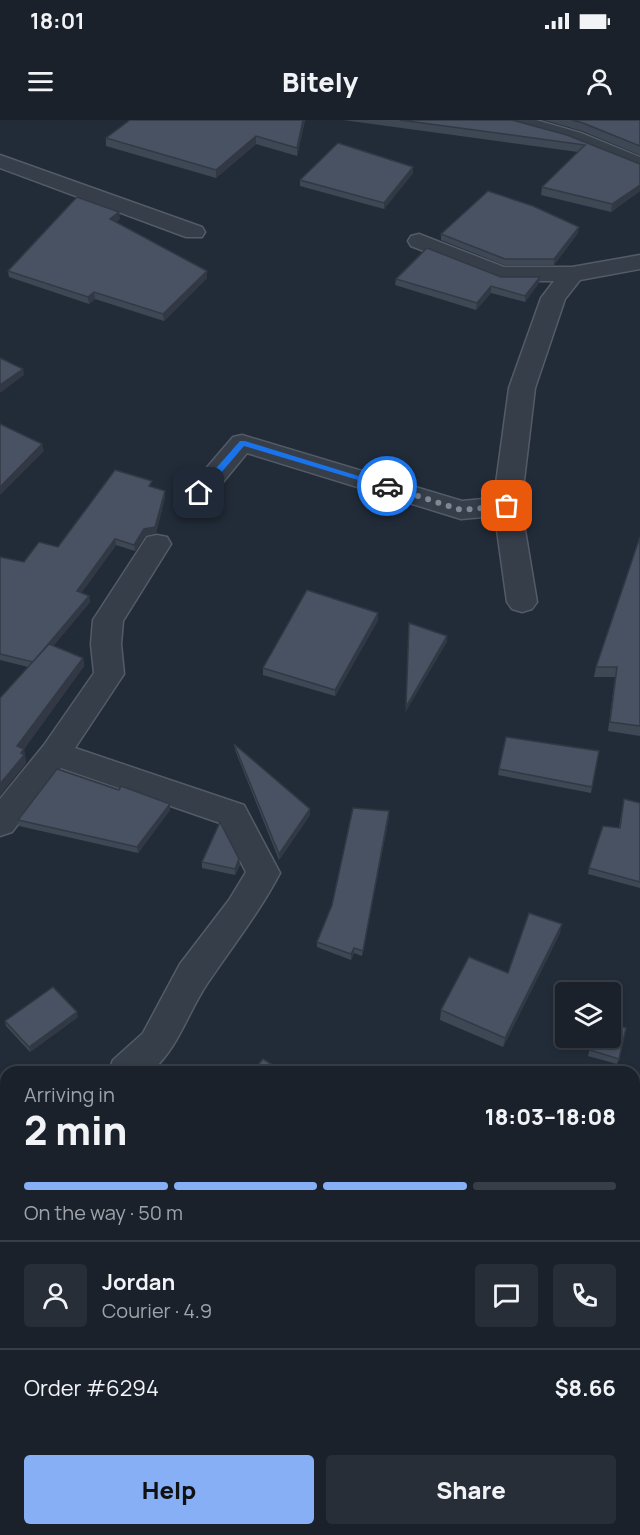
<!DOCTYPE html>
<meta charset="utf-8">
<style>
body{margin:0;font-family:Manrope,sans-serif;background:#272e37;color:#f1f3f6;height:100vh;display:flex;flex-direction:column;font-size:22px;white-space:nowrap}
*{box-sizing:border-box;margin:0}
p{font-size:20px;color:#9fa3a9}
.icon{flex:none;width:33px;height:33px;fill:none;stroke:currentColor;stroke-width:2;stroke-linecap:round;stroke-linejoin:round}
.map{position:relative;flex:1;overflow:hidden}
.details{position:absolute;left:0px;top:946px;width:640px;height:470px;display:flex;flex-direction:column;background:#1a212b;border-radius:18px 18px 0 0;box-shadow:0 3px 9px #0003,0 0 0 2px #383e47}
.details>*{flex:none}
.fabs{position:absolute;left:555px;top:862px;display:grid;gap:12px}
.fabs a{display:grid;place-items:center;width:66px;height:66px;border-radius:6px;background:#1a212b;box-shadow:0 3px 9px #0003,0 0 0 2px #383e47;font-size:30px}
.pin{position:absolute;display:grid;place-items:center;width:51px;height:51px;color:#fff;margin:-26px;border-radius:12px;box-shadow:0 3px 9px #0006}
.courier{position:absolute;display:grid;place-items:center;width:60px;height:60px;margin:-30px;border:4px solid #1a73e8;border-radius:50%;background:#fff;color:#222;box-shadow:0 2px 8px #0007}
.overview em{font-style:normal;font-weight:800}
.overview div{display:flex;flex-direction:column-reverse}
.overview{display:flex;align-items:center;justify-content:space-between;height:102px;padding:0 24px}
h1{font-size:39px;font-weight:800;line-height:45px}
.bar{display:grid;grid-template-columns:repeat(4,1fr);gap:9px 6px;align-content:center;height:72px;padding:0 24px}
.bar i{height:8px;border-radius:4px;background:#383e47}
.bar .current{background:#86aff5}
.bar p{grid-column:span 4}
.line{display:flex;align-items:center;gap:15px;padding:0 24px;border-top:2px solid #383e47}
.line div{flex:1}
.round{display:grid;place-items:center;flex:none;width:63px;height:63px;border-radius:6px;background:#272e37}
.action{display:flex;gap:12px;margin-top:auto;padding:12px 24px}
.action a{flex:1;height:69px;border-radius:6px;background:#86aff5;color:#111;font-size:24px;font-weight:800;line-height:69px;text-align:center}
.action a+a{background:#272e37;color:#f1f3f6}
.status{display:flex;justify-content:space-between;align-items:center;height:42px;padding:0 30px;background:#1a212b;direction:ltr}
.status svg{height:16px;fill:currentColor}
header{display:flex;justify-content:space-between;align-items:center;height:78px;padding:0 24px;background:#1a212b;font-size:27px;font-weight:800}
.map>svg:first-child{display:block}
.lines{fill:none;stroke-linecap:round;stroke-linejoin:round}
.street-casing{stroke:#545b67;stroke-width:3}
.street{fill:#363e4a;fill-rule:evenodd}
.wall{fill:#3e4754}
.shaded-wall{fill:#323945}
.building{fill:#485262;stroke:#323945;stroke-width:1.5}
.route{fill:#1a73e8}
.done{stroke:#7f8795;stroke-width:6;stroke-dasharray:0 10.8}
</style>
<div class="status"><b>18:01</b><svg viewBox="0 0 49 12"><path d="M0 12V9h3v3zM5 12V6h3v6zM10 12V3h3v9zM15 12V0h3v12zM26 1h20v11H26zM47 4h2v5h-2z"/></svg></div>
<header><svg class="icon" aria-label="menu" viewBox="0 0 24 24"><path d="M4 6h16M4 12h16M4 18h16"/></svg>Bitely<svg class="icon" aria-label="person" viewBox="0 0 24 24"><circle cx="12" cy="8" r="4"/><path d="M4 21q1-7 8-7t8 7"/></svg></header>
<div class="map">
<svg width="640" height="1415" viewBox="0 0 640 1415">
<rect width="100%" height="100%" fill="#222c39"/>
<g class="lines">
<g class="street-casing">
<g id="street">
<path d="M503 0H536L581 13 640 37V51L567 21 506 4Z"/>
<path d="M0 35 202 107 205 112 202 117H186L0 48Z"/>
<path d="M419 114 504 147H572L640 135V149L580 160 565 179 535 268 521 386 537 482 532 489 522 492 512 489 507 482 495 396 461 399 247 333 209 379 199 382 189 379 185 373 233 317 242 315 462 381 494 378 509 268 541 178 554 161H501L411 126 408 121 411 116Z"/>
<path d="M157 415 167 417 171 424 123 501 121 524 124 554 75 628 244 685 280 753C259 793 232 827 207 864 186 896 180 925 151 952H108L113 940 143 913 180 844 229 780 246 752 220 703 61 648 12 712 0 716V679L44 625 94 553 91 524 93 500 147 417Z"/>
<path d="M6 1048V1088L0 1090V1050Z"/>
<path d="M640 1160V1201L634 1203V1162Z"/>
<path d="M378 1410H425L423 1415H376Z"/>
</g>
</g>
<use href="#street" class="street"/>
</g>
<g class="wall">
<path d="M130 0H305L297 36 256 24 216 58 106 26V18Z"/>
<path d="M343 0H512L640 44V71L611 92 541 75 542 67 578 32Z"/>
<path d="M544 0H640V35L582 11Z"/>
<path d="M413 47V53L384 89 300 66V60Z"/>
<path d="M120 99 116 102 207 158 164 201 95 179 89 184 9 157 8 151Z"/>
<path d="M578 113 554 145H504L441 120V114Z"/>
<path d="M501 157H540L539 163 525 182 491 173 476 190 395 165 396 159Z"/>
<path d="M153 367 165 371V377L156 413 145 416 135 431 116 425 81 473 89 476 90 482 53 526 83 538 84 546 24 629 26 643 0 675V578L28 547 0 540V437L24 442 58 427Z"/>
<path d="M640 417V616L608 611 615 557H594L596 547Z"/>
<path d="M378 493V500L335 576 263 555V548Z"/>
<path d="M234 624 310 689V695L279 740 235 630Z"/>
<path d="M599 631 591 673 498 655 499 649Z"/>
<path d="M624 679 640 683V768L588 754 589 748 619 707Z"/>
<path d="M170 690 138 733 19 706 18 700Z"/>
<path d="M389 697 362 836 354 833 351 840 317 827V822Z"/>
<path d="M239 739 240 745 235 755 202 748V742Z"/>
<path d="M560 813 503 927 440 900 441 890 508 853Z"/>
<path d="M78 897 30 932 6 906 5 901Z"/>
<path d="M593 918 619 939 617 944 588 936Z"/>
<path d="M6 1135V1186L0 1177V1139Z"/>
<path d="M443 1410 565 1415H442Z"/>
</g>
<g class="shaded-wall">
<path d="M303 0H305L297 36V28Z"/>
<path d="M256 16V24L216 58V50Z"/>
<path d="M413 47V53L384 89V83Z"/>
<path d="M640 65V71L611 92 612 84Z"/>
<path d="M119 92 120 99 111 105 110 99Z"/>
<path d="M579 107 578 113 554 145V139Z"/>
<path d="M207 151V158L164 201 163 194Z"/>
<path d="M540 157 539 163 525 182V176Z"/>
<path d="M491 166V173L476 190 477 183Z"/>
<path d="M94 172 95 179 89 184 88 177Z"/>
<path d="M23 249 24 255 0 273V265Z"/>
<path d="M42 324 44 331 0 375V367Z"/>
<path d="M165 371V377L156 413 145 416 135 431 134 425Z"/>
<path d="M115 419 116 425 78 478 77 471Z"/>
<path d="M89 476 90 482 35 548 34 542Z"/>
<path d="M378 493V500L335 576V570Z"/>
<path d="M447 516V522L405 593 406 587Z"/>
<path d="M83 538 84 546 24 629 26 643 0 675V664L17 626Z"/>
<path d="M170 684V690L138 733 137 727Z"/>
<path d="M310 689V695L279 740V734Z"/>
<path d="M389 691V697L362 836 363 831Z"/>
<path d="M239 739 240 745 235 755V749Z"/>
<path d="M562 804 560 813 503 927 505 918Z"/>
<path d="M354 828V833L351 840V834Z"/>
<path d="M77 892 78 897 30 932 29 927Z"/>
</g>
<g class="building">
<path d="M130 0H303L297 28 256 16 216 50 106 18Z"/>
<path d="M400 0H512L567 15 640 44V65L612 84 542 67 585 25Z"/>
<path d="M572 0H640V26L583 3Z"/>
<path d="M338 23 413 47 384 83 300 60Z"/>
<path d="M488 71 533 86 579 107 554 139H505L441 114Z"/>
<path d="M77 77 119 92 110 99 207 151 163 194 94 172 88 177 8 151Z"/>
<path d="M427 128 501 157H540L525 176 491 166 477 183 396 159Z"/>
<path d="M0 238 23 249 0 265Z"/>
<path d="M0 304 42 324 0 367Z"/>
<path d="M115 350 152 361 149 366 165 371 155 407 144 409 134 425 115 419 77 471 89 476 33 542 0 534V437L24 442 39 422 58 427Z"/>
<path d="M640 417V606L610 602 617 547H596Z"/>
<path d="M307 470 378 493 335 570 263 548Z"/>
<path d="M409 503 447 516 406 587Z"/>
<path d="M49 524 83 538 17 626 24 629 21 633 24 635 0 664V578Z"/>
<path d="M506 617 599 631 592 667 499 649Z"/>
<path d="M234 624 310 689 279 734Z"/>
<path d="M57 649 119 670 121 666 170 684 137 727 18 700Z"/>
<path d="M624 679 640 683V762L589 748 603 706 620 708Z"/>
<path d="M353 688 389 691 363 831 354 828 351 834 317 822 332 785Z"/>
<path d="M220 702 239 739 235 749 202 742Z"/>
<path d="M529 793 562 804 505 918 441 890 469 837 508 853Z"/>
<path d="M53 867 77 892 29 927 5 901Z"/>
<path d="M610 903 626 908 619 939 590 930 593 918H610Z"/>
<path d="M263 939 284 952H252Z"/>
<path d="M6 1135V1183L0 1175V1139Z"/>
<path d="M443 1410H566L565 1415H455Z"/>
</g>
<path class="route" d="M240 321H245L391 366 385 368 244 326 202 375H196V371Z"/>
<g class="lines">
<path class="done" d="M387 366 461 390 507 386"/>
</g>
</svg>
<div class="fabs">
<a><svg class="icon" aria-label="layers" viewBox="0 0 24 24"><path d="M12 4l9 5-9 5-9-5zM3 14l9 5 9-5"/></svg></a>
</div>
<div class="pin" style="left:507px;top:386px;background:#ea580c"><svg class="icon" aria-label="bag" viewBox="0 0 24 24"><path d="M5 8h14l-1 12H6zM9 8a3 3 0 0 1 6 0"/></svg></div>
<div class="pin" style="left:199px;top:373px;background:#1f2937"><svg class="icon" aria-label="home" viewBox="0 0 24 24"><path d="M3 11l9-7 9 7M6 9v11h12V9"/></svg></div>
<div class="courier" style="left:387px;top:366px"><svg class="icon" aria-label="car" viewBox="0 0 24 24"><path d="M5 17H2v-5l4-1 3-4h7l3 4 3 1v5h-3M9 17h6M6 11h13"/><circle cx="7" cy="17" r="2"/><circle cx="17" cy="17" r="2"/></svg></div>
<section class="details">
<div class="overview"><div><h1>2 min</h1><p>Arriving in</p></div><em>18:03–18:08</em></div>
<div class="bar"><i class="current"></i><i class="current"></i><i class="current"></i><i></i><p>On the way · 50 m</p></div>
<div class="line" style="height:108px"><a class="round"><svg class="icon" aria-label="person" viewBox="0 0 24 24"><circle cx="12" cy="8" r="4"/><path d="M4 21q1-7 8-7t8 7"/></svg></a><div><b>Jordan</b><p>Courier · 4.9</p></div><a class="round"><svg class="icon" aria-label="chat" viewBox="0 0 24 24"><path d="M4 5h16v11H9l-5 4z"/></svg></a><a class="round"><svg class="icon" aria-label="phone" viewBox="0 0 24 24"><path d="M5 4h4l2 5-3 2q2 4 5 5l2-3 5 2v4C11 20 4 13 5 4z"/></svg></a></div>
<div class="line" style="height:78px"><div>Order #6294</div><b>$8.66</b></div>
<div class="action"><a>Help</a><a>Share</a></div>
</section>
</div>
